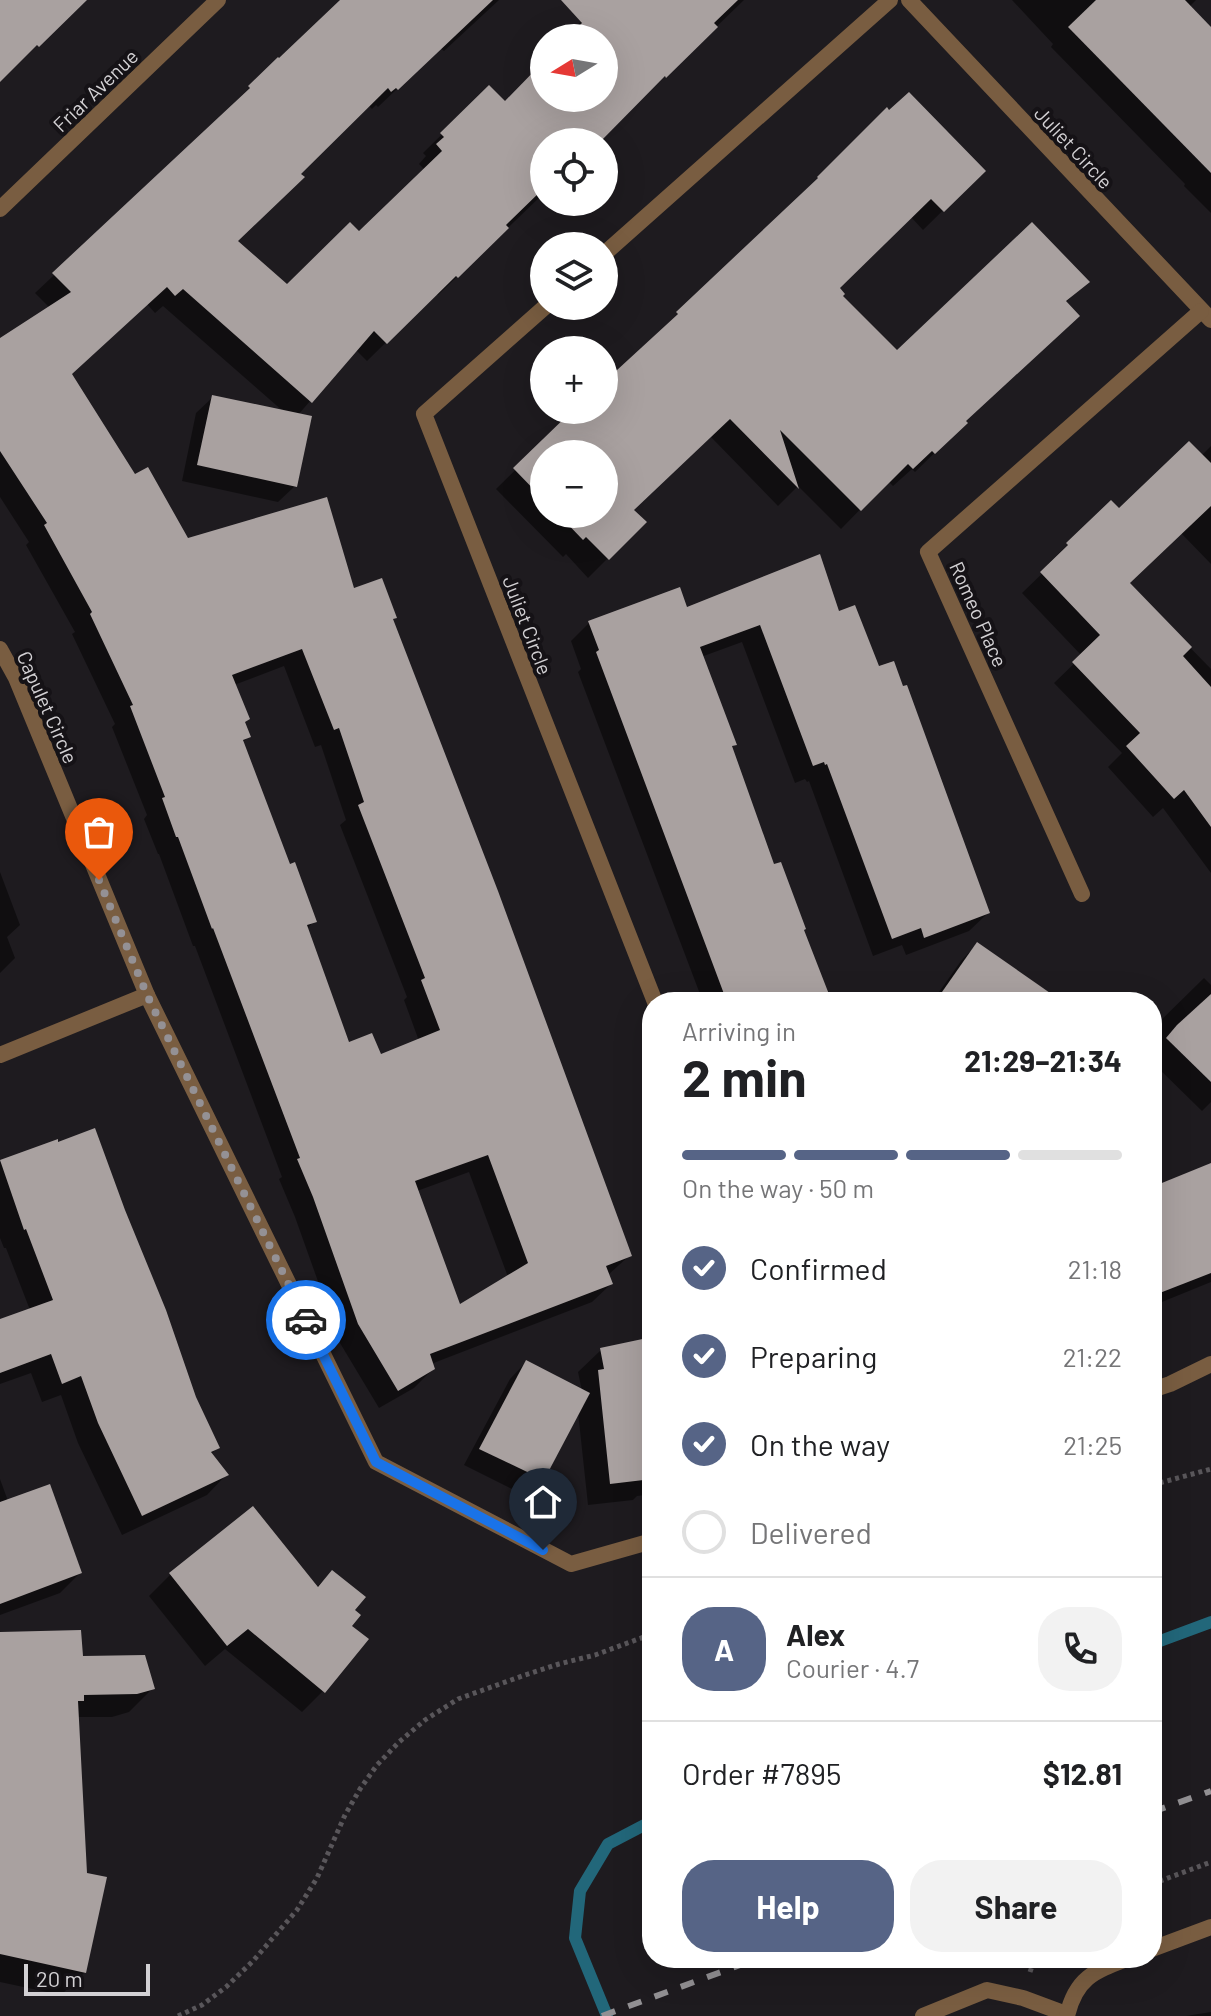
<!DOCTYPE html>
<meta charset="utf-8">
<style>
body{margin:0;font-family:Barlow,sans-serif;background:#f2f2f2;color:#202124;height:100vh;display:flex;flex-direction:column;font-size:30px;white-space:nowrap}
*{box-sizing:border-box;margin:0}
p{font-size:26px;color:#757577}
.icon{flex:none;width:44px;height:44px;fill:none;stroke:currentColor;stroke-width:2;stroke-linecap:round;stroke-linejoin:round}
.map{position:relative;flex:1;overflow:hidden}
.drawer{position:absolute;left:642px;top:992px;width:520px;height:976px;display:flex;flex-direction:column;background:#fff;border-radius:32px;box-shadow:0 8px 32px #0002}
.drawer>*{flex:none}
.needle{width:52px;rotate:259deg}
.controls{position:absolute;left:530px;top:24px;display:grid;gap:16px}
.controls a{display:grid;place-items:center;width:88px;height:88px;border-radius:50%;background:#fff;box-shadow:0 8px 32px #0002;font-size:40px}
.scale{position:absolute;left:24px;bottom:20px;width:126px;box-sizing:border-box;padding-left:8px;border:4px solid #d3d1d4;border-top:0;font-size:22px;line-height:28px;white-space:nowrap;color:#d3d1d4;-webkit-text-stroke:6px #151216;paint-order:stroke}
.pin{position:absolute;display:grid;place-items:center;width:68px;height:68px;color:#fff;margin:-82px -34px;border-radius:50% 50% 50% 0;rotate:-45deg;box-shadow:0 0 8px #0007}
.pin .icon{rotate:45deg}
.courier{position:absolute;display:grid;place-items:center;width:80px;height:80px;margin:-40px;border:6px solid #1a73e8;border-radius:50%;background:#fff;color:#222;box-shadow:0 2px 10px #0007}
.head em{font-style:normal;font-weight:700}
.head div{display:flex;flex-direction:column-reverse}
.head{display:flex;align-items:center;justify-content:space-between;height:136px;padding:0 40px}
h1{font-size:52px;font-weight:700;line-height:60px}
.bar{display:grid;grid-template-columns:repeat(4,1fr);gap:12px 8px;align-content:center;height:96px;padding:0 40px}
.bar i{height:10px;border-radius:6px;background:#e0e0e0}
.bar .current{background:#566486}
.bar p{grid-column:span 4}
.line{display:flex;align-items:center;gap:20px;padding:0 40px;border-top:2px solid #e0e0e0}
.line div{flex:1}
.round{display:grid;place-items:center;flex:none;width:84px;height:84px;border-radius:32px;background:#f2f2f2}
ol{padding:0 40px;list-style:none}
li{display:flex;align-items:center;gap:24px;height:88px}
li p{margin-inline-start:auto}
li .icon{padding:8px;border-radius:50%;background:#566486;color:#fff;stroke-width:4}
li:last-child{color:#757577}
li i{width:44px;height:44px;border:4px solid #e0e0e0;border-radius:50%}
.action{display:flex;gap:16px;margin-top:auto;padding:16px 40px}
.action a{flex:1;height:92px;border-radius:32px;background:#566486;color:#fff;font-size:32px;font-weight:700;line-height:92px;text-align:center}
.action a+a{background:#f2f2f2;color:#202124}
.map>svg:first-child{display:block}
.shadow{fill:#0007;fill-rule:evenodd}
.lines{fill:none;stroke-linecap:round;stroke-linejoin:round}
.stream{stroke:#22677a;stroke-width:12}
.building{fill:#a9a1a0;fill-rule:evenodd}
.path{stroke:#59565a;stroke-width:5;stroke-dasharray:4 4;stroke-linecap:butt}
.lane{stroke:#795d41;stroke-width:16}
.street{stroke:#795d41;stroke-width:16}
.rail{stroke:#929093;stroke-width:6;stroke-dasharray:14 14;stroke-linecap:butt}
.done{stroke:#949195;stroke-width:8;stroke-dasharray:0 14.4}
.route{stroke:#1a73e8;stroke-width:10}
.labels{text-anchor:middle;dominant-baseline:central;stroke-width:8;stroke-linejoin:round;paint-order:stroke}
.street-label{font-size:20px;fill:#d3d1d4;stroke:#151216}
</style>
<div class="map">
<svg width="1211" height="2016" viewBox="0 0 1211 2016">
<rect width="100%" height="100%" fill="#1e1b1f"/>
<g class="shadow">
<path d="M342 0H499L444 51 440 48 378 107 376 105 372 109 368 105 299 174 235 241 287 286 359 234 425 170 419 164 426 156 423 153 489 88 504 104 544 64V98H604V38H564L603 0H744L597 142H544V193L438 295 436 293 367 361 355 349 298 415 295 486 278 502 182 481 196 413 213 397 284 412 163 306 155 313 147 304 70 375 134 477 187 540 353 591 392 620 630 1255 608 1275 611 1284 592 1302 431 1364 433 1369 414 1388 379 1408 340 1343 295 1217 279 1179 282 1177 195 946H193L159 854H158L144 819 147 815 112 727 115 724 72 634 75 632 26 545 29 542 0 497V341L50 308 35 293 233 107 231 106 278 60ZM284 666 315 747 321 745 346 820 340 825 407 997 404 1000 419 1041 379 1057 348 1044 306 930 314 921 289 866 242 743 249 736 243 723 234 685ZM469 1172 508 1277 459 1307 417 1191Z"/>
<path d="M1012 0H1196L1189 7 1211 30V213L1184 186 1185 184 1051 47 1053 44Z"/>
<path d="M983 171 923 230 911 217 837 288 840 296 897 353 1087 282 1065 303 964 422 965 423 915 472 912 469 893 486 888 481 841 529 798 486 778 506 710 436 632 510 644 522 588 578 566 554 563 557 496 489 576 410H604V384L800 198ZM544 454H604V514H544Z"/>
<path d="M1211 446V564L1181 533 1128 584 1211 669V873L1163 808 1153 817 1108 767 1122 753 1054 683 1082 656 1022 593 1050 566 1048 564 1111 502 1119 511 1201 456Z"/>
<path d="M686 609 838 614 878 669 988 913 969 931 906 955 902 945 873 956 809 781 807 782 805 779 795 783 742 642 701 657 734 744 731 748 773 867 802 930 830 1002H703L578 672 581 669 571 641 589 623Z"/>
<path d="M0 872 20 925 7 937 15 958 0 973Z"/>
<path d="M977 944 1024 1002H932L961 961Z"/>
<path d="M1204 978 1211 985V1102L1202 1111 1152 1062V1029Z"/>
<path d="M56 1142 194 1397 217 1448 210 1455 226 1475 207 1495 122 1535 78 1443 61 1395 42 1402 31 1373 0 1384V1321L30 1310 6 1248H4L0 1238V1162Z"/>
<path d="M1211 1165V1282L1152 1306V1189Z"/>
<path d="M652 1342V1494L637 1496 633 1500 588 1505 578 1412 543 1479 526 1496 464 1465 510 1379 526 1362 582 1391 578 1372 601 1350Z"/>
<path d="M0 1479 8 1501 80 1573 60 1593 0 1615Z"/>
<path d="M253 1508 316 1588 332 1572 352 1610 350 1626 323 1691 302 1712 225 1649 205 1666 149 1596 170 1575Z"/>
<path d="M0 1634 81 1658 152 1689 129 1712 112 1717H77L85 1874V1972L61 1995 0 1982Z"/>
<path d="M1211 2012V2016H1186Z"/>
</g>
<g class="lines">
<g class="stream">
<path d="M1152 1644 1211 1622"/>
<path d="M607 2016 575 1938 580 1891 608 1844 652 1821"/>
</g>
</g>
<g class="building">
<path d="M0 0H87L39 47 37 45 0 82Z"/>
<path d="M340 0H493L398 90 396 88 391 92 388 88 301 174 305 177 238 241 287 284 350 222 359 231 442 151 436 144 444 137 440 133 489 85 505 101 544 61V98H604V38H567L582 23 561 0H738L714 23 718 27 666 78 665 76 600 142H544V188L506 225 509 228 458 278 456 276 387 344 374 331 312 403 183 289 175 296 167 287 72 374 135 474 148 467 188 538 327 497 354 588 382 578 397 618 393 619 498 891 632 1256 606 1266 613 1284 430 1354 435 1369 398 1391 358 1324 313 1197 297 1159 300 1158 213 928 212 929 178 837H176L162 798 165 797 130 706 133 705 90 614 92 612 44 525 47 523 0 451V338L71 292 52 273 250 88 248 86 278 57 279 58ZM302 649 334 730 339 728 364 802 358 805 425 978 421 980 440 1030 381 1054 372 1033 349 1042 307 925 317 922 295 862 290 864 243 740 251 737 245 722 250 719 232 675ZM488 1155 528 1263 460 1304 415 1181Z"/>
<path d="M1096 0H1185L1211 27V173L1068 27Z"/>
<path d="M909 92 986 171 944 212 931 199 840 288 845 294 843 296 897 350 1032 222 1090 282 1066 301 1080 316 966 421 968 423 935 454 932 451 913 469 908 464 861 511 780 430 799 489 730 419 634 510 647 522 609 560 586 537 583 540 558 514H604V454H544V500L513 468 573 410H604V382L678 314 676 312 818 178 817 177 887 107 889 110Z"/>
<path d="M212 395 312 416 297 487 197 465Z"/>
<path d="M1189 441 1211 463V506L1130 583 1192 647 1183 656 1211 687V827L1184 790 1174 799 1126 746 1140 733 1072 662 1100 635 1040 572 1068 545 1066 543 1111 500 1119 508Z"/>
<path d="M820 554 839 611 855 605 879 666 894 661 903 686 907 685 990 913 924 938 921 928 892 939 827 764 825 765 824 762 813 766 760 625 700 647 737 745 732 746 774 864 781 862 806 929 804 930 832 1002H727L596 652 599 650 588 621 680 587 687 607Z"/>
<path d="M977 942 1063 1002H935Z"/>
<path d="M1211 994V1082L1166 1038 1177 1025Z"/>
<path d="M95 1128 125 1210 166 1310 196 1397 220 1448 211 1452 229 1475 142 1516 98 1423 81 1376 62 1384 51 1354 0 1373V1319L53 1300 26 1229 24 1230 0 1160 58 1139V1142Z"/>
<path d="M1211 1163V1273L1152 1296V1187Z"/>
<path d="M652 1337V1479L610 1484 598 1370 604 1369 600 1348Z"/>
<path d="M526 1360 590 1393 544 1480 479 1449Z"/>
<path d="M50 1484 82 1573 0 1604V1502Z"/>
<path d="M253 1506 318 1587 332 1570 366 1597 355 1610 361 1615 352 1626 369 1639 325 1693 248 1629 227 1646 169 1573Z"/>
<path d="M81 1630 83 1656 145 1655 155 1689 137 1694 84 1695V1701H78L87 1873 107 1877 86 1973 0 1954V1632Z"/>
</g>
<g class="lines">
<g class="path">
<path d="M1152 1485 1211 1469"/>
<path d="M1152 1884 1211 1862"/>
<path d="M1030 1972 1035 1958"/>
<path d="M178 2016 202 2005 226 1987 253 1961 297 1910 317 1878 345 1815 360 1789 377 1765 399 1742 425 1720 458 1699 525 1675 559 1664 595 1655 652 1634"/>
</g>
<path class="lane" d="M923 2016 987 1990 1023 1998 1066 2014"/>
<g class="street">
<path d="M909 0 1211 320"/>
<path d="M0 209 218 0"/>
<path d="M604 254 890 0"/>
<path d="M546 306 424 414 655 1002"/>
<path d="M0 649 16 678 147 995 376 1462 571 1564 652 1541"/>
<path d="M1082 894 928 552 1201 311"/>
<path d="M0 1055 147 995"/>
<path d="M1152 1390 1170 1384 1211 1364"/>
<path d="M1152 1949 1211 1927"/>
<path d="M1067 2016C1076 1977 1095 1971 1129 1958"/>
</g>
<g class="rail">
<path d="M1152 1812 1211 1791"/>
<path d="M602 2016 759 1958"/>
</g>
</g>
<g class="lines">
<path class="done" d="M99 880 147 995 306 1320"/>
<path class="route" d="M306 1320 376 1462 543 1550"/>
</g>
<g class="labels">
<g class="street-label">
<text transform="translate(95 90) rotate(-44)">Friar Avenue</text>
<text transform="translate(1074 147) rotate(47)">Juliet Circle</text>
<text transform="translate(979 614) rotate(66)">Romeo Place</text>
<text transform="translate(528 625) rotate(69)">Juliet Circle</text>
<text transform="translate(48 707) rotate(66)">Capulet Circle</text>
</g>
</g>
</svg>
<div class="controls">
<a><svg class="needle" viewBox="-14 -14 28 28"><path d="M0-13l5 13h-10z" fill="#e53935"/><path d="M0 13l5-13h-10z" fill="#757577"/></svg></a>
<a><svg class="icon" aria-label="locate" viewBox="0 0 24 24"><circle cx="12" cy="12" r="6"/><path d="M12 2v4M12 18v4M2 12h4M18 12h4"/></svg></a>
<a><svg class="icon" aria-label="layers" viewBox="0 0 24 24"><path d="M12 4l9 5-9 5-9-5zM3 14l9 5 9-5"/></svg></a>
<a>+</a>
<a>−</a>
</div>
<div class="scale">20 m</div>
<div class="pin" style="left:99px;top:880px;background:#ea580c"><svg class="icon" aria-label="bag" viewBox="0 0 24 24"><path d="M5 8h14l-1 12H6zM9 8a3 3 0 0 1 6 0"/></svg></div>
<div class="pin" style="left:543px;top:1550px;background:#1f2937"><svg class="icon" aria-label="home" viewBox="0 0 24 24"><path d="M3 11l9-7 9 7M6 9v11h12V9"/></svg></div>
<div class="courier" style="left:306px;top:1320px"><svg class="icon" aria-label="car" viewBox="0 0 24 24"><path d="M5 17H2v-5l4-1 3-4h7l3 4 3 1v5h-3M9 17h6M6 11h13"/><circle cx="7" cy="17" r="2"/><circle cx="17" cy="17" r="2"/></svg></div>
<section class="drawer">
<div class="head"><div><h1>2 min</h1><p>Arriving in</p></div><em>21:29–21:34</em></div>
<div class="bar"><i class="current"></i><i class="current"></i><i class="current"></i><i></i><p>On the way · 50 m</p></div>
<ol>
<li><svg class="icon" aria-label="check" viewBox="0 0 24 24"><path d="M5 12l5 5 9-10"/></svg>Confirmed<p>21:18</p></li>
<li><svg class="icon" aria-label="check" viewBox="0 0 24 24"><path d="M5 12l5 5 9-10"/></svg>Preparing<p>21:22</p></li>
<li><svg class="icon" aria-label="check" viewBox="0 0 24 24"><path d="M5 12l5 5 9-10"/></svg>On the way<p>21:25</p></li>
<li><i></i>Delivered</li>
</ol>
<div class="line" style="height:144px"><b class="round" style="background:#566486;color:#fff">A</b><div><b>Alex</b><p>Courier · 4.7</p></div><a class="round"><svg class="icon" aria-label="phone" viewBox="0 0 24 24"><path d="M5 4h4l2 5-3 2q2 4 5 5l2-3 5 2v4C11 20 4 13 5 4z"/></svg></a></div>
<div class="line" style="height:104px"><div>Order #7895</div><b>$12.81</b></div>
<div class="action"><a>Help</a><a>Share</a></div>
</section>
</div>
